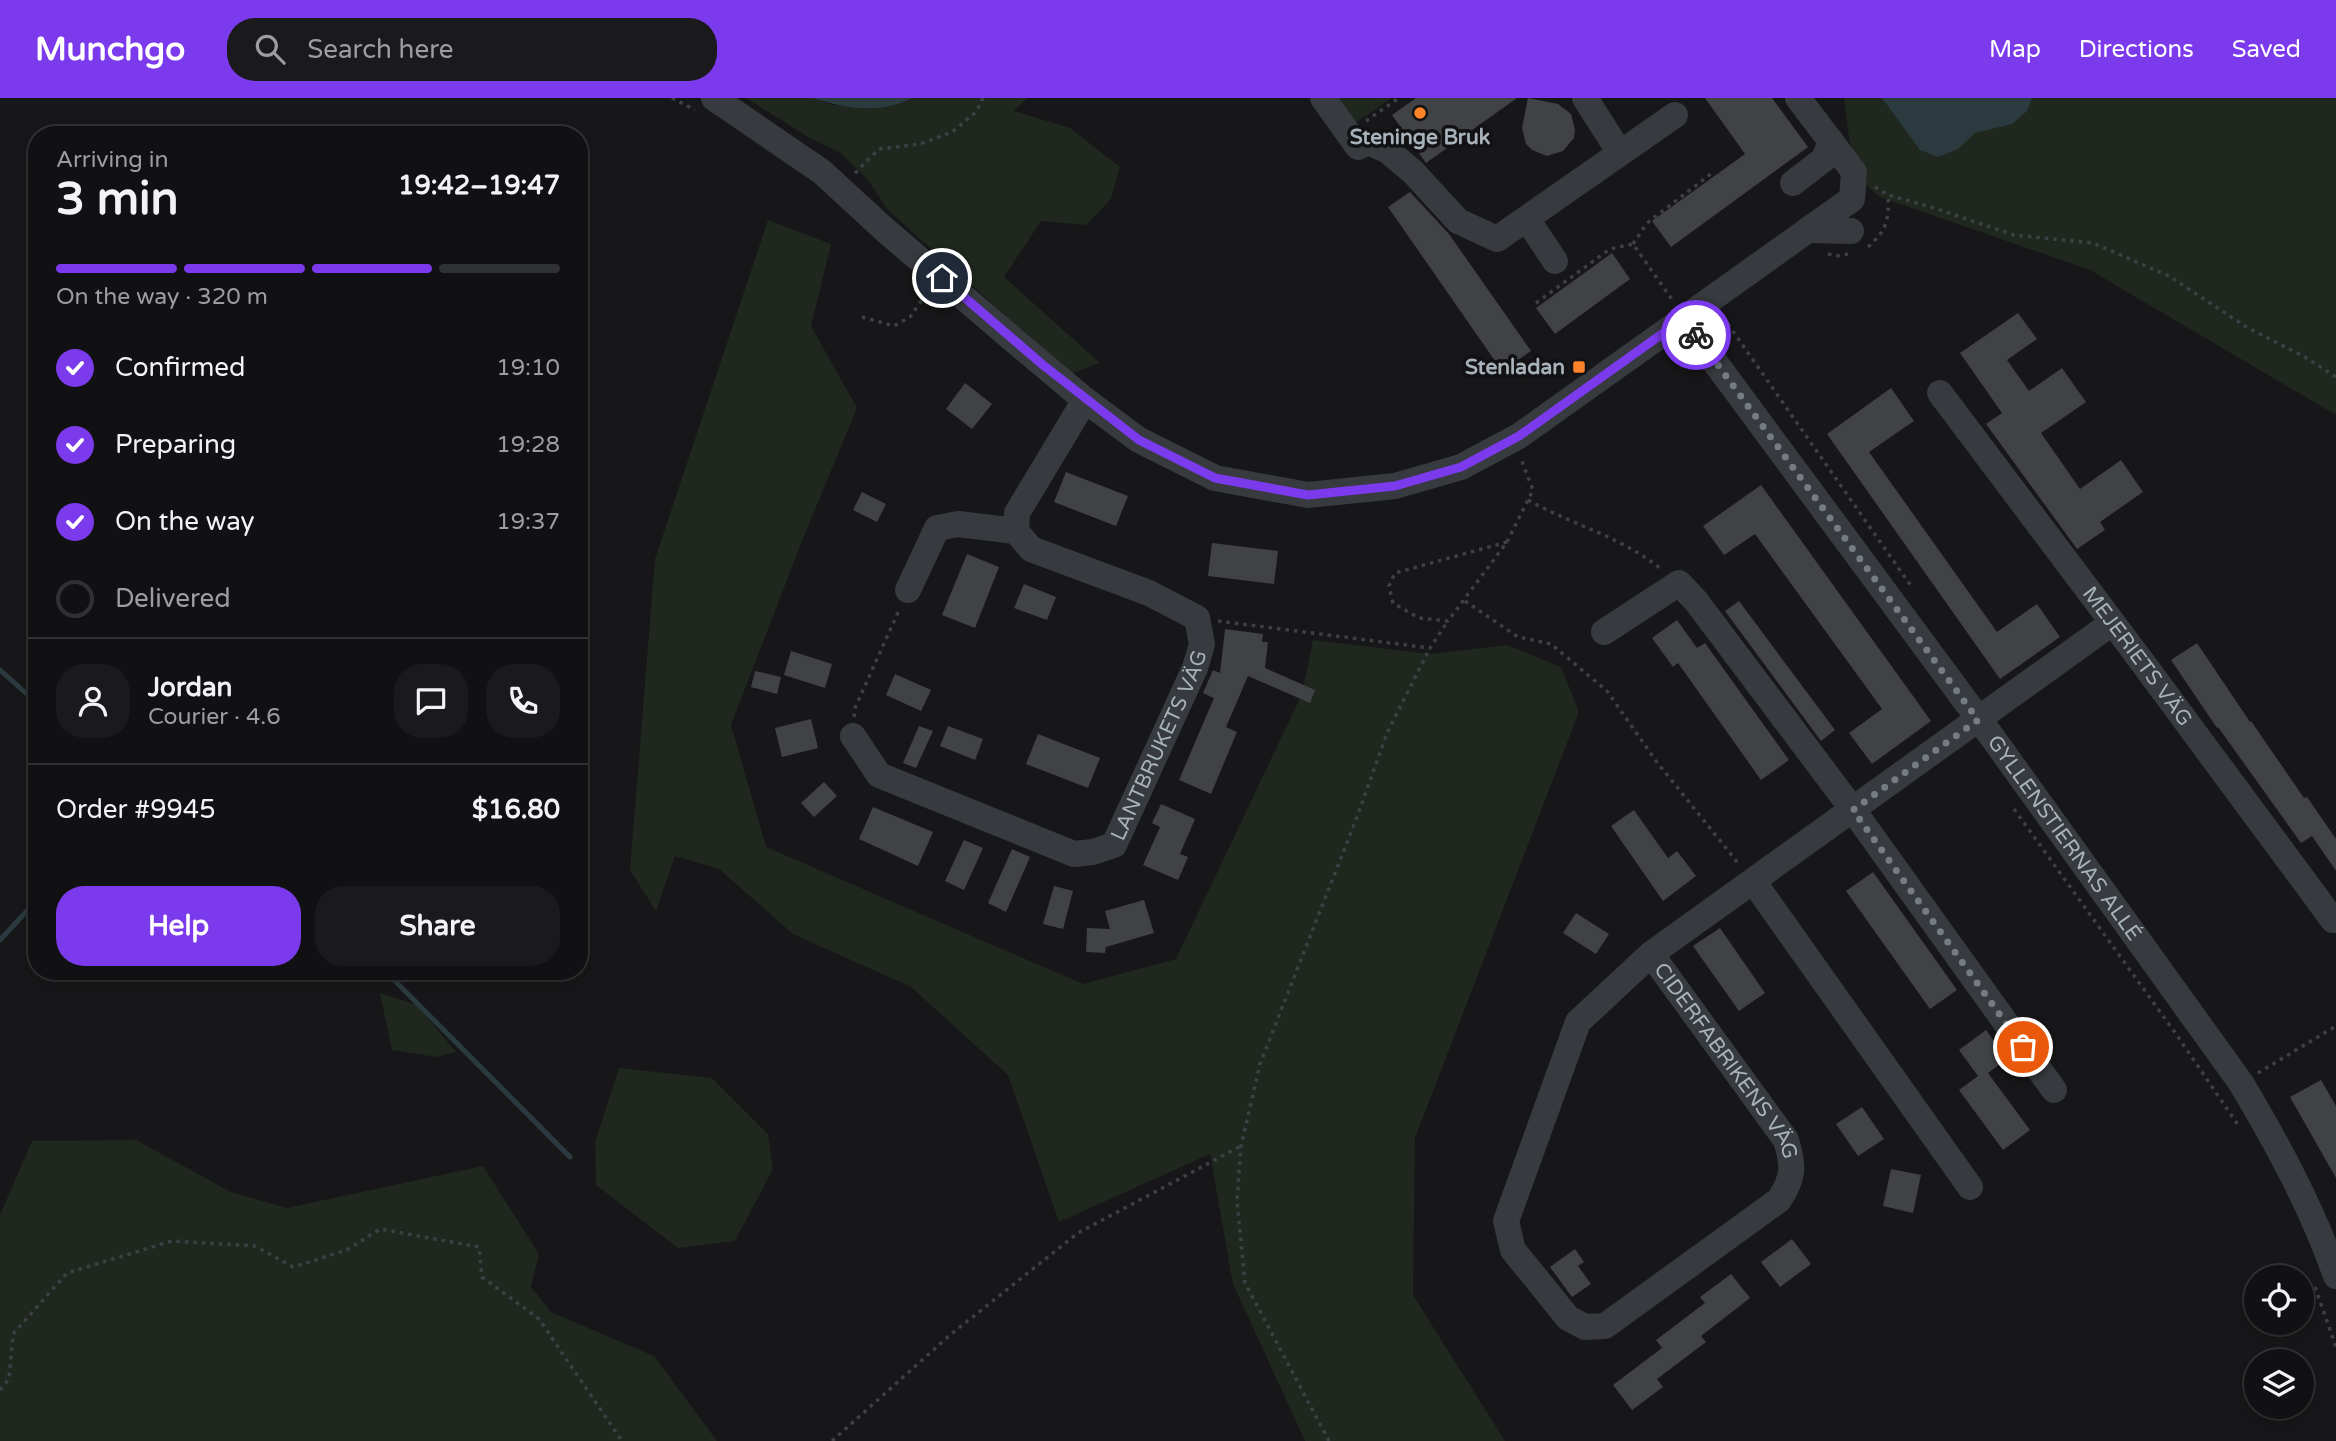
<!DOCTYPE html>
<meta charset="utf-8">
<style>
body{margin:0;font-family:"Varela Round",sans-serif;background:#1a1a1c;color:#f1f3f6;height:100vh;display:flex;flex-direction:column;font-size:26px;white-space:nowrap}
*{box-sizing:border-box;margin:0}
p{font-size:23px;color:#9c9da0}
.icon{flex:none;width:38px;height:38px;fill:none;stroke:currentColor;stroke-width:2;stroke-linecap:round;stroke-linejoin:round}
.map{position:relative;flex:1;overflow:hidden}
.side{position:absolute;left:28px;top:28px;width:560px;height:854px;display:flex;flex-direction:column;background:#111113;border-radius:28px;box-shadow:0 4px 10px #0003,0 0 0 2px #303133}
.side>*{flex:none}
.tools{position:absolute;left:2244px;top:1167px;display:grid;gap:14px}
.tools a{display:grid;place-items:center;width:70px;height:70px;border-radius:50%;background:#111113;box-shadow:0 4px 10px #0003,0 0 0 2px #303133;font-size:35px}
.pin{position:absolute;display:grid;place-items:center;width:60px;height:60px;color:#fff;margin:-30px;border:4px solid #fff;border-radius:50%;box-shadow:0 2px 7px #0007}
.courier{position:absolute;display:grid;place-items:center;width:70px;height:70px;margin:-35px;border:5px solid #7c3aed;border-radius:50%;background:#fff;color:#222;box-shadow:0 2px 9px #0007}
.head em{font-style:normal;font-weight:700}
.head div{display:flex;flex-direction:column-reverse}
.head{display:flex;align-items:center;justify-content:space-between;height:119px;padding:0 28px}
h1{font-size:46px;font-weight:700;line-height:52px}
.bar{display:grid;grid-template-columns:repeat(4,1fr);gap:10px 7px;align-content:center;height:84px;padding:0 28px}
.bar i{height:9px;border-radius:5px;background:#303133}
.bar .selected{background:#7c3aed}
.bar p{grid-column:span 4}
.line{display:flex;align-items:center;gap:18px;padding:0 28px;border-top:2px solid #303133}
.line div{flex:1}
.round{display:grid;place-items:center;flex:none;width:74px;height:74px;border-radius:28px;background:#1a1a1c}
ol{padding:0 28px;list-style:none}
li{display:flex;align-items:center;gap:21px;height:77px}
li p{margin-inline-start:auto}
li .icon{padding:7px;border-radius:50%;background:#7c3aed;color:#fff;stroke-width:4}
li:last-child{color:#9c9da0}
li i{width:38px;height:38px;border:4px solid #303133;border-radius:50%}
.action{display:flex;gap:14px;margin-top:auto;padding:14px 28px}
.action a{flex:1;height:80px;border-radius:28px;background:#7c3aed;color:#fff;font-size:28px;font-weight:700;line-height:80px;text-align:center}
.action a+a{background:#1a1a1c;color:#f1f3f6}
header{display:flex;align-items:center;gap:42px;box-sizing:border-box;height:98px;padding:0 35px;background:#7c3aed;color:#fff}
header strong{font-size:33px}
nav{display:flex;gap:38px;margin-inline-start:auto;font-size:24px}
.search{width:490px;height:63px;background:#1a1a1c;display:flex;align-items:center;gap:18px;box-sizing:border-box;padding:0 24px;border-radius:28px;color:#9c9da0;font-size:26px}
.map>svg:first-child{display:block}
.green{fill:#1f271e}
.water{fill:#2b3a3e}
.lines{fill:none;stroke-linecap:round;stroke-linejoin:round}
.stream{stroke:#2b3a3e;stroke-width:5}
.building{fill:#414246}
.path{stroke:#3d4145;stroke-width:3.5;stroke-dasharray:3.5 5;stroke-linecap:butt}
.minor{stroke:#373a3e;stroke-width:26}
.done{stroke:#757c82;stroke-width:7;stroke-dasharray:0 12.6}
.route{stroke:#7c3aed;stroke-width:9}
.poi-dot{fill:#ff8329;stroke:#121214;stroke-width:2.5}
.labels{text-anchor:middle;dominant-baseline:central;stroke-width:7;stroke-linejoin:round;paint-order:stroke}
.poi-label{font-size:21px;font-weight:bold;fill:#a8b2ba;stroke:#121214}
.street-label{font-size:21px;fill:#a8b2ba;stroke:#121214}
</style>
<header>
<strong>Munchgo</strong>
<div class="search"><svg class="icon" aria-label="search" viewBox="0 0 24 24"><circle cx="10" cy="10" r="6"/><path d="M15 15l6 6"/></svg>Search here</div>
<nav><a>Map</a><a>Directions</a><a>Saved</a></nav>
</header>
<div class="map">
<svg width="2336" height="1343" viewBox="0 0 2336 1343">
<rect width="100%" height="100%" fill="#171719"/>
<g class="green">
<path d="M746 0H813L832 7 882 9 902 5 912 0H1027L1014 13 1070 30 1120 69 1111 101 1086 127 1041 123 1004 179 1100 265 1070 276 886 110 869 83 841 55 808 39Z"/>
<path d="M1328 0H1392L1348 30Z"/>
<path d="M1844 0H2336V317L2090 172 1880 99 1860 82 1849 40Z"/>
<path d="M768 122 831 146 811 228 857 310 802 443 731 627 766 749 1083 886 1176 861 1302 596 1313 542 1430 556 1507 547 1561 569 1579 614 1415 1040 1413 1197 1505 1343H1305L1233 1186 1210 1056 1059 1124 1008 977 911 889 793 836 719 771 675 758 656 813 630 772 655 461Z"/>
<path d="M380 895 417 907 456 954 436 959 392 952Z"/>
<path d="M619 970 712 980 768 1036 773 1071 735 1143 678 1150 596 1087 595 1044Z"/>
<path d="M136 1042 231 1094 287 1110 483 1068 539 1156 531 1189 551 1214 654 1258 717 1343H0V1117L32 1043Z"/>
</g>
<g class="water">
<path d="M813 0H912C883 16 843 11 813 0Z"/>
<path d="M1882 0H2032L2027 13 2012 26 1975 35 1958 51 1938 59 1920 52Z"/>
</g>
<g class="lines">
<g class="stream">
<path d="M0 572 37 605"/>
<path d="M0 842 37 802"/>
<path d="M382 873 390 878 570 1059"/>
</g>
</g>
<g class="building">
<path d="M1416 0H1517L1426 65 1392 17Z"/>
<path d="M1528 0 1558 6 1571 16 1575 32 1574 40 1563 53 1547 58 1532 52 1526 46 1522 30Z"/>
<path d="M1705 0H1772L1808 49 1671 149 1652 123 1745 56Z"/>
<path d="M1410 94 1449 136 1531 253 1502 273 1388 109Z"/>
<path d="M1612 155 1630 181 1555 236 1536 210Z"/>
<path d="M2018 215 2037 241 2007 262 2029 293 2062 270 2086 304 2041 335 2080 391 2121 362 2143 394 2100 424 2105 432 2077 451 1986 326 2002 315 1960 255Z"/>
<path d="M965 285 992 306 972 331 946 311Z"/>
<path d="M1891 290 1914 323 1869 354 1997 534 2037 506 2060 539 2000 581 1827 336Z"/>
<path d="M1066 374 1128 398 1116 428 1054 404Z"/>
<path d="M1761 387 1931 623 1872 666 1849 635 1882 611 1755 436 1724 457 1703 428Z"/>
<path d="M862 394 886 406 877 424 853 412Z"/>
<path d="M1212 445 1278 453 1274 486 1208 478Z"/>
<path d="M967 456 999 469 975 530 942 517Z"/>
<path d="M1024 486 1056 499 1047 522 1014 510Z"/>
<path d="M1739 503 1835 632 1821 643 1725 513Z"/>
<path d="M1677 522 1697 550 1705 545 1789 662 1761 682 1678 565 1673 569 1652 540Z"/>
<path d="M1225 531 1263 536 1262 544H1268L1265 570 1315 592 1310 605 1248 578 1226 629 1237 634 1211 696 1179 682 1214 600 1203 595 1213 572 1220 575Z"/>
<path d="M2197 545 2250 624 2251 623 2304 700 2307 699 2336 741V773L2312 738 2301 745 2218 629 2217 630 2171 562Z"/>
<path d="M791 553 832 566 825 590 784 577Z"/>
<path d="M755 573 781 579 777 596 751 589Z"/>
<path d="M895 576 931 592 921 613 886 597Z"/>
<path d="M811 621 818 650 782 659 775 630Z"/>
<path d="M919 628 933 633 916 670 903 665Z"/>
<path d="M948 628 983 641 975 662 940 648Z"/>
<path d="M1038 636 1100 660 1088 690 1026 666Z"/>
<path d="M824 684 837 698 814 719 801 705Z"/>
<path d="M1161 706 1195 721 1180 756 1188 759 1178 782 1143 767 1160 729 1152 725Z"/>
<path d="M873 709 933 734 918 768 859 741Z"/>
<path d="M1634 712 1668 760 1677 753 1696 778 1663 803 1611 728Z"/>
<path d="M964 742 983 750 964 792 945 783Z"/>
<path d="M1012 751 1030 759 1006 814 988 805Z"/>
<path d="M1873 774 1957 892 1930 911 1846 793Z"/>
<path d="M1054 788 1073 793 1063 831 1043 826Z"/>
<path d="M1144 802 1154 835 1106 849 1105 855 1086 854 1087 830 1110 831 1105 813Z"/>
<path d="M1576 815 1609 836 1596 856 1563 835Z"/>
<path d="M1720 830 1765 895 1739 913 1693 848Z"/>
<path d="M1986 932 2007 961 1988 975 2030 1032 2003 1052 1959 992 1978 978 1959 952Z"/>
<path d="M2321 982 2336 1008V1080L2290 999Z"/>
<path d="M1862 1009 1884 1041 1858 1058 1836 1026Z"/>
<path d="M1891 1071 1921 1077 1913 1115 1883 1108Z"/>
<path d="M1792 1141 1811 1166 1780 1189 1761 1164Z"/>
<path d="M1575 1151 1584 1164 1578 1168 1591 1186 1572 1199 1550 1169Z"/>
<path d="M1731 1176 1750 1200 1701 1238 1706 1244 1657 1281 1663 1289 1632 1312 1613 1287 1662 1250 1656 1242 1705 1205 1700 1199Z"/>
</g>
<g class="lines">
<g class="path">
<path d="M672 0 695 12"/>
<path d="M1366 23 1399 0"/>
<path d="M855 75 879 51 920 46 952 34 976 14 983 0"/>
<path d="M1875 89 1888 97 1931 109 2014 137 2093 145 2169 178 2248 230 2305 259 2336 279"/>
<path d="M1633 146 1647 125 1712 75"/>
<path d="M1868 149C1887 132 1889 122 1888 97"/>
<path d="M1828 156 1840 158 1848 156"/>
<path d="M1536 205 1610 151 1633 146 1673 203"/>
<path d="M862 219 894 228 910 219 926 196"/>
<path d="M1723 219 1911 488"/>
<path d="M1528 402C1572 427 1623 439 1662 472"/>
<path d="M1507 444 1395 475 1389 488 1393 505 1419 520 1448 523 1507 444 1533 392 1521 361"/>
<path d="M1465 503 1518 539 1551 546 1607 593 1656 663 1738 765"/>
<path d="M1218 523 1430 550 1448 523"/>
<path d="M854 619 855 610 900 510"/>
<path d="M2014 711 2176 936 2238 1027"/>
<path d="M2258 975 2336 928"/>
<path d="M2315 1189 2336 1249"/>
<path d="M0 1292 9 1281 13 1236 67 1175 172 1143 255 1148 293 1169 347 1152 380 1131 479 1149 482 1179 539 1221 622 1343"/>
<path d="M832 1343 950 1237 1078 1135 1241 1048"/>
<path d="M1329 1343 1245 1185 1237 1103 1241 1048 1260 966 1357 719 1387 635 1430 550"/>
</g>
<g class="minor">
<path d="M714 0 822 74 885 132 1023 250 1085 302 1139 342 1215 380 1308 397 1395 388 1461 369 1519 338 1808 132 1851 133"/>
<path d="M1323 0 1358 49 1368 44 1388 53 1413 74 1458 123 1497 141 1675 17"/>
<path d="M1585 0 1620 55"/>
<path d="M1798 0 1854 74 1852 101 1808 132"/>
<path d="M1793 85 1824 61 1831 43"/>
<path d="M1527 121 1555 163"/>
<path id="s1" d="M1683 221 1995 643 2241 985C2278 1047 2312 1110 2336 1178"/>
<path id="s2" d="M1940 295 2134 553 2333 822"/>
<path d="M908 492 937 430 958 426 1016 433"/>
<path d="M1604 534 1679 485 1696 503 1853 712 2054 992"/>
<path id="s3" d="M853 638 879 677 1074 756 1093 754 1114 747 1195 570 1202 546 1197 520 1149 495 1031 451 1016 433 1017 415 1085 302"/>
<path d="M1753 783 1970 1089"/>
<path id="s4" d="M1651 856 1786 1042C1794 1068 1794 1079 1779 1102L1605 1228 1585 1229 1568 1220 1513 1152 1506 1123 1578 924 1651 856 2112 525"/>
</g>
</g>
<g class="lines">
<path class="done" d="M1696 237 1978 622 1853 712 2023 949"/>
<path class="route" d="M942 180 1043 267 1139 342 1215 380 1308 397 1395 388 1461 369 1519 338 1683 221 1696 237"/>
</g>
<g class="poi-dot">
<circle cx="1420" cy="15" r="7"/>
<rect x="1572" y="262" width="14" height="14" rx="3.5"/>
</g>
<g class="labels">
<g class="poi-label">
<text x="1420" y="39">Steninge Bruk</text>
<text x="1565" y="269" text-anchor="end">Stenladan</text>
</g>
<g class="street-label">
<text stroke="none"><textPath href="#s2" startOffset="329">MEJERIETS VÄG</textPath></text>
<text stroke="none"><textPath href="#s3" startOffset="408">LANTBRUKETS VÄG</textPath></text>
<text stroke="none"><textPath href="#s1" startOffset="644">GYLLENSTIERNAS ALLÉ</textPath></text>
<text stroke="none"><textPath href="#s4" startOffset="131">CIDERFABRIKENS VÄG</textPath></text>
</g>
</g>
</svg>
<div class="tools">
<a><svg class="icon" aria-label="locate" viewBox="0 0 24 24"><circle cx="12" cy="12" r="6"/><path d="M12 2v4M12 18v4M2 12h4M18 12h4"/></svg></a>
<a><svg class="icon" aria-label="layers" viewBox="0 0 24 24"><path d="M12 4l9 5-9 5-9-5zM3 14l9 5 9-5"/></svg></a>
</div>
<div class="pin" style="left:2023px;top:949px;background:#ea580c"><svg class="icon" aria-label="bag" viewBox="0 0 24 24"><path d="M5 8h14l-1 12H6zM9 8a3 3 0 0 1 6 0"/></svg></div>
<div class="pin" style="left:942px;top:180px;background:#1f2937"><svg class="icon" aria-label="home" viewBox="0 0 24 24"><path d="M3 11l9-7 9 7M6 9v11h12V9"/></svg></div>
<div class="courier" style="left:1696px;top:237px"><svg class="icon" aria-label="bike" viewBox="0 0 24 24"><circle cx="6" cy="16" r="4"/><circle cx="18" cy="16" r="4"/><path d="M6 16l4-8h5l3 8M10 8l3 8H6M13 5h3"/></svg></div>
<section class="side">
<div class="head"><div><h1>3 min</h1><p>Arriving in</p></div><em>19:42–19:47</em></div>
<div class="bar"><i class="selected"></i><i class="selected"></i><i class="selected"></i><i></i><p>On the way · 320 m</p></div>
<ol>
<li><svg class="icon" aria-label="check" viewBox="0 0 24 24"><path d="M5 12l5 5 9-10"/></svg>Confirmed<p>19:10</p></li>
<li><svg class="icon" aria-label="check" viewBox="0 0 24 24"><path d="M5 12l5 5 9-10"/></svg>Preparing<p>19:28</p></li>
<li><svg class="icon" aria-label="check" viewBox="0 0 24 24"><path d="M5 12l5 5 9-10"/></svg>On the way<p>19:37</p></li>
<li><i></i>Delivered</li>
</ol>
<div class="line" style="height:126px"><a class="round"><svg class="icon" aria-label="person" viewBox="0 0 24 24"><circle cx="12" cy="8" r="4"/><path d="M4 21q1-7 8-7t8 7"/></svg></a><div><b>Jordan</b><p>Courier · 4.6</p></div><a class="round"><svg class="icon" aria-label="chat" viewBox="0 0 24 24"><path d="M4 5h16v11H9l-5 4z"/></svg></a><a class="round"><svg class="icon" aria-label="phone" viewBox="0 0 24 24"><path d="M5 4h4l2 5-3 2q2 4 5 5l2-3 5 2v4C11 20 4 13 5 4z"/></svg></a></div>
<div class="line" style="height:91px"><div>Order #9945</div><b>$16.80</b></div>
<div class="action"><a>Help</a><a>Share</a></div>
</section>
</div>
